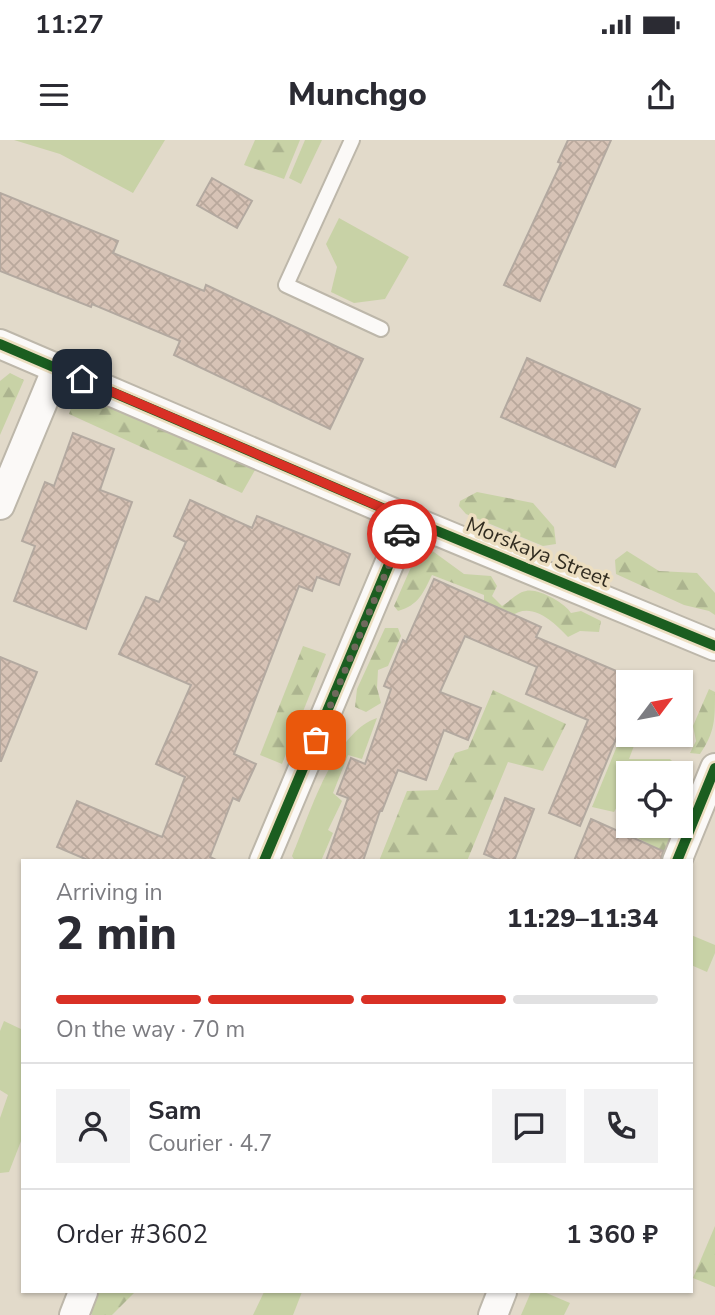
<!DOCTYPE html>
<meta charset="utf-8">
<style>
body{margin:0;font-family:"Nunito Sans",sans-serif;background:#f2f2f3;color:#2b2b33;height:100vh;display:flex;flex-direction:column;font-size:26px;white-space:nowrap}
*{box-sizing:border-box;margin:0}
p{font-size:23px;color:#7c7c81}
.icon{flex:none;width:38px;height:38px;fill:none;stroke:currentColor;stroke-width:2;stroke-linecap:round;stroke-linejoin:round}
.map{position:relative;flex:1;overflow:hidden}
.side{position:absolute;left:21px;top:719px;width:672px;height:434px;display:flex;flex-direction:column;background:#fff;border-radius:0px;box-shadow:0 2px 5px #0004}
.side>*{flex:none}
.needle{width:46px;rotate:58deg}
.fabs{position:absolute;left:616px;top:530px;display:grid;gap:14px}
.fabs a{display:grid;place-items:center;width:77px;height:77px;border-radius:0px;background:#fff;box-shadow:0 2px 5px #0004;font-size:35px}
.pin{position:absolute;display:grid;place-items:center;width:60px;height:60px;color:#fff;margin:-30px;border-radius:14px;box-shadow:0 4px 10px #0006}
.courier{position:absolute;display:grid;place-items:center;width:70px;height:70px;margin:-35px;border:5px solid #d93025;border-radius:50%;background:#fff;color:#222;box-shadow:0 2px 9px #0007}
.head em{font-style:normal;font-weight:800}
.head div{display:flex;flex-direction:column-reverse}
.head{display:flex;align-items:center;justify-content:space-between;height:119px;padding:0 35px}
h1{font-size:46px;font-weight:800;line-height:52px}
.bar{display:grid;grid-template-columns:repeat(4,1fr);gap:10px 7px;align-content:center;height:84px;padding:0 35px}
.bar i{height:9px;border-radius:5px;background:#e1e1e2}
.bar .current{background:#d93025}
.bar p{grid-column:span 4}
.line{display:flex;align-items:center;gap:18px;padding:0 35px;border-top:2px solid #e1e1e2}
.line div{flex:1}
.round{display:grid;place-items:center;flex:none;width:74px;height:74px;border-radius:0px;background:#f2f2f3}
.status{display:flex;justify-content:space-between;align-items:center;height:49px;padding:0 35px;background:#fff;direction:ltr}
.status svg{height:19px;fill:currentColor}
header{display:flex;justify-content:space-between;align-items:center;height:91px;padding:0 35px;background:#fff;font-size:32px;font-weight:800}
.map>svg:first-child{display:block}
.green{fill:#c8d2a6}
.forest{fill:url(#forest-firs)}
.building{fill:url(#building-cross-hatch);stroke:#b3a9a0;stroke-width:2}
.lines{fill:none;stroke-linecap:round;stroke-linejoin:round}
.lane-casing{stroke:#bdb7aa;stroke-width:18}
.street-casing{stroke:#bdb7aa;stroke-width:32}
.lane{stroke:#fbf9f7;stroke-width:14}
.street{stroke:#fbf9f7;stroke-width:28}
.cycleway-casing{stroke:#ecdec0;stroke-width:15}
.cycleway{stroke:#1b5e20;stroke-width:10}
.done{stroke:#6f695c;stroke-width:7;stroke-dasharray:0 12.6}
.route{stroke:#d93025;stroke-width:9}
.labels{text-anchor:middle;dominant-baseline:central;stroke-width:7;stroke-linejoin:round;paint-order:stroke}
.street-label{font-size:21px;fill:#312c20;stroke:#ecdec0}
</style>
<div class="status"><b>11:27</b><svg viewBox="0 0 49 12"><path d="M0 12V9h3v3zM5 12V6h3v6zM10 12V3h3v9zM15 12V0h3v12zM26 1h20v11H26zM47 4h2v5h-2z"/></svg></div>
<header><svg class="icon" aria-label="menu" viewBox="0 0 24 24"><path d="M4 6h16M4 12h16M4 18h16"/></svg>Munchgo<svg class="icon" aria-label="share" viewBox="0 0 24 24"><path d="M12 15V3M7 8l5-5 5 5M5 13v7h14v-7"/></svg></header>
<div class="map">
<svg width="715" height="1175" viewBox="0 0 715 1175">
<defs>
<pattern id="forest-firs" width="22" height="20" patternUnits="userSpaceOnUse" patternTransform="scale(1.75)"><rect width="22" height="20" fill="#c8d2a6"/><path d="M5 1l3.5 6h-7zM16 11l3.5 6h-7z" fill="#acb48f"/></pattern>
<pattern id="building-cross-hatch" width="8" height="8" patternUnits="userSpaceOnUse" patternTransform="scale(1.75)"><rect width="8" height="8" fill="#d7c3b6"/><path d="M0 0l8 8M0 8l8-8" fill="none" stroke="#b9a89c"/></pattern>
</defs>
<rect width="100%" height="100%" fill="#e2daca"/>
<g class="green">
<path d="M14 0H165L133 53 60 14Z"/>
<path d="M305 0H322L301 44 289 38Z"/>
<path d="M339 78 409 117 385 159 354 163 331 152 337 127 326 104Z"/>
<path d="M377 578 362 619 348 615 333 653 342 661 328 690 333 693 321 721H295L292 716C309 676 334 592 377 578Z"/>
<path d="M626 584 628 585V595H638L629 619H670L678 627 675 633 628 634V647L614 672 592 667Z"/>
<path d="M691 795 715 805V813L707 832 691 825Z"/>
<path d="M4 881 23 890V996L9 1032 0 1033V978L8 955 0 950V891Z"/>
<path d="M264 1152H302L293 1175H253Z"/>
<path d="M531 1152H544L570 1163 564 1175H521Z"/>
</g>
<g class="forest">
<path d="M255 0H300L284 39 244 25Z"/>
<path d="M10 233 24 240 0 295V241Z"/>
<path d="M77 251 259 323 242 353 69 274Z"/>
<path d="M477 352 533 363 554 387 556 404 543 406 466 374 459 366 460 361Z"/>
<path d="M427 407 464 434 491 436 497 446 492 456 502 466C509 462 518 452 526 451 538 448 565 463 571 473L581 471 601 481 599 492 580 491 568 497C553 481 531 460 510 477L484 465V455L432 435C423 453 419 465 398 471L394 466 419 409Z"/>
<path d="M627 411 659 431 697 433 715 453V475L709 471 684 465 616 434 615 420Z"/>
<path d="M385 488H398L401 496 388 526 378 530 377 548 381 563 366 572 355 567 357 549Z"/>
<path d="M303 506 326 514 282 624 260 615Z"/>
<path d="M709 549 715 552C715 580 715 592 700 614L690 613 696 601 693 586Z"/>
<path d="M493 550 566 584 543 631 508 622 467 721H379L407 651 438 650 455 613 468 609Z"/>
<path d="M637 686H676L673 699 663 719 643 721 647 703 630 694Z"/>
<path d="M715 1086V1147L693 1138Z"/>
<path d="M91 1152H135L112 1175H92L85 1162Z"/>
</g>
<g class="building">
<path d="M568 0H611L540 161 504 145 561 23 558 22Z"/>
<path d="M212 38 252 61 237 88 197 65Z"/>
<path d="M0 53 118 101 113 113 204 151 206 145 363 219 330 289 174 215 180 201 92 164 91 167 0 131Z"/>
<path d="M527 218 640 269 615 327 501 277Z"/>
<path d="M73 293 114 309 100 350 132 362 86 489 14 461 35 406 22 401 45 342 54 346Z"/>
<path d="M190 360 252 388 257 376 350 414 339 445 317 437 312 451 299 446 234 614 256 624 239 661 233 658 212 712 210 717 218 721H90L57 707 77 661 162 697 185 637 156 624 191 545 119 514 146 457 159 462 186 402 174 396Z"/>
<path d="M434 439 541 487 536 497 628 536V570L580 686 549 673 588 580 526 554 537 527 465 496 440 552 481 568 468 600 444 590 426 640 398 630 382 671H380L363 721H326L348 658 337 654 351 618 365 624 391 549 384 546 403 500 406 502Z"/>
<path d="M0 517 37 532 1 621H0Z"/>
<path d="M505 658 534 669 514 721H501L484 714Z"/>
<path d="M591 679 663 711 661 721H574Z"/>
</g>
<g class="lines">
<g class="lane-casing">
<path id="lane" d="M352 0 286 145 381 189"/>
</g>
<g class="street-casing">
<g id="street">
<path d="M0 204 408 379 715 506"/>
<path d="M0 365 57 228"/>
<path d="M264 721 408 379"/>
<path d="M677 721 715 628"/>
<path d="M74 1175 83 1152"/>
<path d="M493 1175 502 1152"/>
</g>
</g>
<use href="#lane" class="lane"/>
<use href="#street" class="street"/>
<g class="cycleway-casing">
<g id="cycleway">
<path d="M0 204 408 379 715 506"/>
<path d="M264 721 408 379"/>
<path d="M677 721 715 628"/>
</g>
</g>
<use href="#cycleway" class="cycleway"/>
</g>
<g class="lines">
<path class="done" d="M316 600 402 394"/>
<path class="route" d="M82 239 408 379 402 394"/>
</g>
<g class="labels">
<g class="street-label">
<text transform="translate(538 412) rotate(22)">Morskaya Street</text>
</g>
</g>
</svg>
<div class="fabs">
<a><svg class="needle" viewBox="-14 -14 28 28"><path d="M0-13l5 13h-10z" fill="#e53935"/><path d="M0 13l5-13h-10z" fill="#7c7c81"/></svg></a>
<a><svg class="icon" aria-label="locate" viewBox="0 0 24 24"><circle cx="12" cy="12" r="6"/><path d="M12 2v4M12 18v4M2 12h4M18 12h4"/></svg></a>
</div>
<div class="pin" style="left:316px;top:600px;background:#ea580c"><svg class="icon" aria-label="bag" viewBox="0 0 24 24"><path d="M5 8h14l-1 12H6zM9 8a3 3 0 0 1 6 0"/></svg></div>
<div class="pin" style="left:82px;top:239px;background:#1f2937"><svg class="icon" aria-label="home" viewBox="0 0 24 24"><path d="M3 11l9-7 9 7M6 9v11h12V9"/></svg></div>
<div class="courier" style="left:402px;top:394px"><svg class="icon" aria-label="car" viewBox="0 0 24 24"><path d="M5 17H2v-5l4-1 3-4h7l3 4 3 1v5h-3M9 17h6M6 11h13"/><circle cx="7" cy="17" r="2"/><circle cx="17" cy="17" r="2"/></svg></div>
<section class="side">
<div class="head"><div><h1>2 min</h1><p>Arriving in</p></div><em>11:29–11:34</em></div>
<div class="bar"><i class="current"></i><i class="current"></i><i class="current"></i><i></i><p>On the way · 70 m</p></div>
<div class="line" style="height:126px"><a class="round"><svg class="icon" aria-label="person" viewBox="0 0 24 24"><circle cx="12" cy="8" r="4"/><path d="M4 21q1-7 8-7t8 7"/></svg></a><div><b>Sam</b><p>Courier · 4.7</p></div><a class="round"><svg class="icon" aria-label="chat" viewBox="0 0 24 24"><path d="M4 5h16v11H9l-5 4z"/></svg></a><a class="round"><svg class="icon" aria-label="phone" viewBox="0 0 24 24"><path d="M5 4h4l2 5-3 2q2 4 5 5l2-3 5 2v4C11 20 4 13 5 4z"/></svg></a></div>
<div class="line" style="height:91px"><div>Order #3602</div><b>1 360 ₽</b></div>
</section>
</div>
